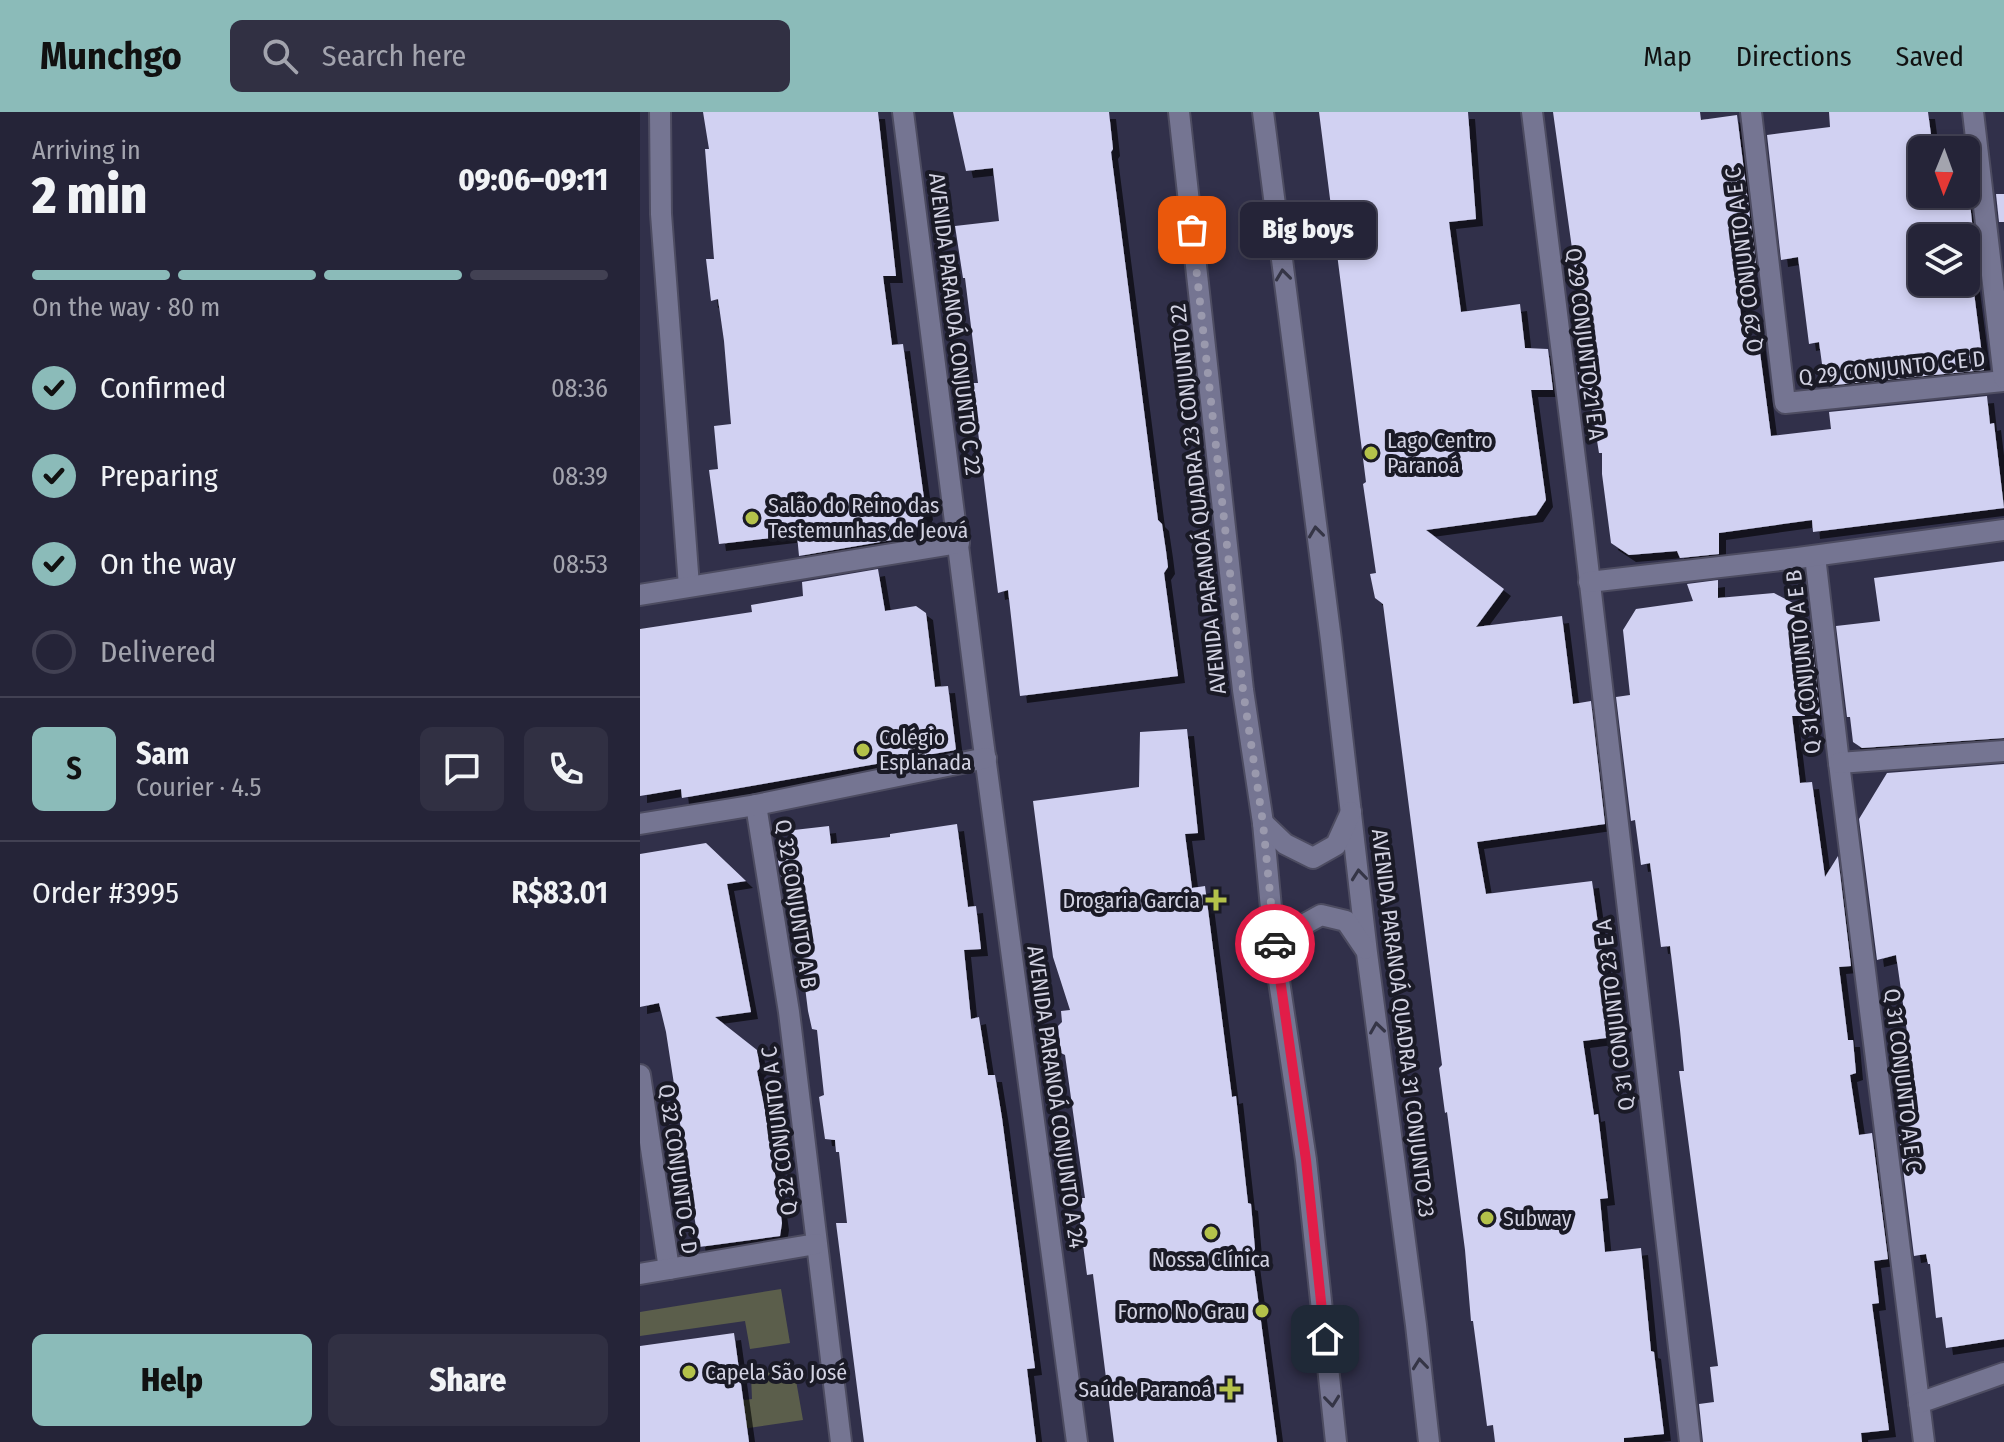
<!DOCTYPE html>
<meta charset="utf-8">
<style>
body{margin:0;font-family:"Fira Sans Condensed",sans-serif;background:#313043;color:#f1f3f6;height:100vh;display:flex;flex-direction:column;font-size:30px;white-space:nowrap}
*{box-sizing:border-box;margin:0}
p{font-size:26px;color:#a3a4ae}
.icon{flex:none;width:44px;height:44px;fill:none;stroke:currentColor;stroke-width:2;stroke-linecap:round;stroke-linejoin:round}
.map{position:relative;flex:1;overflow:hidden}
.drawer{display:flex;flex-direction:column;background:#252438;width:640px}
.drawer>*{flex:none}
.needle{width:52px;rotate:181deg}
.controls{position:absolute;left:1268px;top:24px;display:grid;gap:16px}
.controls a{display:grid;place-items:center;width:72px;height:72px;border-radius:12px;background:#252438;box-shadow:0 4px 12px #0003,0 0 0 2px #424153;font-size:40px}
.pin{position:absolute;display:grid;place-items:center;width:68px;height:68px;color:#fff;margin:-34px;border-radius:16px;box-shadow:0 4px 12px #0006}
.courier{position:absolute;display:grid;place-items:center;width:80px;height:80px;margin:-40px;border:6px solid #e11d48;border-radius:50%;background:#fff;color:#222;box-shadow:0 2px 10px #0007}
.bubble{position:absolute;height:56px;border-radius:12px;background:#252438;box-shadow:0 4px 12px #0003,0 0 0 2px #424153;font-size:26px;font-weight:800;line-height:56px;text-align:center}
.head em{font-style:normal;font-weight:800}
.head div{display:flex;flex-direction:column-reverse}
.head{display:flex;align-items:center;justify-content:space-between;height:136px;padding:0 32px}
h1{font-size:52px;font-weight:800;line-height:60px}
.bar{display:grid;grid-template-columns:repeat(4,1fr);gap:12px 8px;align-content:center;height:96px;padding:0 32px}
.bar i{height:10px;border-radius:6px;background:#424153}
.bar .active{background:#8bbbb9}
.bar p{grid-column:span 4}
.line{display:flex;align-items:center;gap:20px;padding:0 32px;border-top:2px solid #424153}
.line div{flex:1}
.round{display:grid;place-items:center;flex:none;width:84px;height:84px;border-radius:12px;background:#313043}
ol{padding:0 32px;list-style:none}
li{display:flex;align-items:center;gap:24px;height:88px}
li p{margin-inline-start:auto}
li .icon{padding:8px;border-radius:50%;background:#8bbbb9;color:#111;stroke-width:4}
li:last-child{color:#a3a4ae}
li i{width:44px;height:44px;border:4px solid #424153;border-radius:50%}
.button{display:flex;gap:16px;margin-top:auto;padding:16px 32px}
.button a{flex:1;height:92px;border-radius:12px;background:#8bbbb9;color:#111;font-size:32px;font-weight:800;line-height:92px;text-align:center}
.button a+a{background:#313043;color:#f1f3f6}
header{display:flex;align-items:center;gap:48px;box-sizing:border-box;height:112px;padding:0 40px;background:#8bbbb9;color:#111}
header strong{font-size:38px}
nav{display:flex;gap:44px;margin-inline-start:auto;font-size:28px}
.search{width:560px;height:72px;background:#313043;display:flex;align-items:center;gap:20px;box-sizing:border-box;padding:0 28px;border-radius:12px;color:#a3a4ae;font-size:30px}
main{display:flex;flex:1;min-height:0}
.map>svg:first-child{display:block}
.green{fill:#5b5e4b}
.building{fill:#d1d1f2;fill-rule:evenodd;filter:url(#shadow)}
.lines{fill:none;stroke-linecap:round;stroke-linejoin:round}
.minor-casing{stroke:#4d4c61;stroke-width:24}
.minor{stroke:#757592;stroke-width:20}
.oneway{stroke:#353546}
.done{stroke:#9a99ad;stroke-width:8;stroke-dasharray:0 14.4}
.route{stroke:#e11d48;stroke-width:10}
.poi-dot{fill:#b4c24a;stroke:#1a1a26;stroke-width:3}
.labels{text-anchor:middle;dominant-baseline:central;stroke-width:8;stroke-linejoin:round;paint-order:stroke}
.street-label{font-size:22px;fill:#d2d2e2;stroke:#1a1a26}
.poi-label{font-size:22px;fill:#d2d2e2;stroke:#1a1a26;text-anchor:start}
</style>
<header>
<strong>Munchgo</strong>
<div class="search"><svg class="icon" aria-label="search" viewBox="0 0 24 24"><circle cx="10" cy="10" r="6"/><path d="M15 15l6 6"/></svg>Search here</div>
<nav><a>Map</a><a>Directions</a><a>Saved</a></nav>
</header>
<main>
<section class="drawer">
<div class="head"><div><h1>2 min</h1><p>Arriving in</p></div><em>09:06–09:11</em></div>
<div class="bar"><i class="active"></i><i class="active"></i><i class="active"></i><i></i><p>On the way · 80 m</p></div>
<ol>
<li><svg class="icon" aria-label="check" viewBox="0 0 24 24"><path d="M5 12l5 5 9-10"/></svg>Confirmed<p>08:36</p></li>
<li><svg class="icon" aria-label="check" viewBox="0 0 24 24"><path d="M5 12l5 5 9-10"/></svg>Preparing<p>08:39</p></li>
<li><svg class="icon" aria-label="check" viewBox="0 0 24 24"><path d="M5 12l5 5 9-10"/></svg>On the way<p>08:53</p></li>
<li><i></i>Delivered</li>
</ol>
<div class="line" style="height:144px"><b class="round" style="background:#8bbbb9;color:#111">S</b><div><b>Sam</b><p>Courier · 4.5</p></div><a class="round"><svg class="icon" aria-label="chat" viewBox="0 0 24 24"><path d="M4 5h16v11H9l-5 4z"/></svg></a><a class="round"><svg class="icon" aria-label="phone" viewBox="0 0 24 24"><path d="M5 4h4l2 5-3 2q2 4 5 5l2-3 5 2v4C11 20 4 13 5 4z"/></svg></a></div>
<div class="line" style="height:104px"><div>Order #3995</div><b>R$83.01</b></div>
<div class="button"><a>Help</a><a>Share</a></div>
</section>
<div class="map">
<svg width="1364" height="1330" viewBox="0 0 1364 1330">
<defs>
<filter id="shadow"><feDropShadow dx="7" dy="7" stdDeviation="0" flood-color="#0009"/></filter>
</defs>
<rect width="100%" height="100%" fill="#31304a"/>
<g class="green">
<path d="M141 1177 150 1231 110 1237 105 1209 0 1224V1200Z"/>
<path d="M154 1257 163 1308 28 1328 0 1303 112 1287 111 1263Z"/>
</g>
<g class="building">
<path d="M63 0H238L256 164H243L252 233 263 232 286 401 273 422 269 425 159 444 157 423 79 432 69 358 78 357 74 314 91 312 84 229 78 187 71 189 66 147H74L65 37H69Z"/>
<path d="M313 0H469L473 37 471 40 518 408 522 412 526 439 528 455 524 461 538 564 380 584 368 478 358 481 332 271H338L325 166H323L315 114 359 109 353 56 326 59Z"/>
<path d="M679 0H828L836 107 809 110 821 200 880 192 885 236 908 237 913 278H891L906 388 896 403 786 418 864 477 836 515 922 504 933 592 951 589 965 712 837 730 846 782 952 769 974 925 943 929 954 1003 958 1002 968 1086 960 1087 965 1140 1001 1136 1011 1239 1014 1240 1024 1322 984 1326V1330H855L853 1313 847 1314 833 1209H831L825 1138 807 1000 805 1001 799 956 802 953 743 492 735 486 730 462 736 461 723 372 726 370Z"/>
<path d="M913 0H1060L1061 8 1097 3 1116 153 1100 156 1101 167H1096L1104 225H1118L1131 324 1191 317 1189 300 1347 284 1350 312 1354 311 1364 396 1173 420 1172 408 1079 421V442L1040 446 1037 439 989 443 971 431 962 362V341H959L949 279H940L935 237H946Z"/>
<path d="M1189 0H1288L1293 38H1282V82H1329L1338 165H1332L1344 258 1185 274 1179 230 1169 232 1158 145 1141 148 1127 23 1190 15ZM1282 126H1326V170H1282Z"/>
<path d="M1356 82H1364V110H1359Z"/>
<path d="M1364 449V626L1222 636 1213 630 1210 605H1207L1196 514 1240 509 1234 466Z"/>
<path d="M238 457 245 499 276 494 286 501 295 575 308 574 316 638 42 686 41 677 0 684V517L112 500 111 493 163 484 162 470Z"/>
<path d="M1078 468V486L1134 481 1153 491 1156 522 1171 519 1180 604 1163 593 1165 604H1152L1160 671 1172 670 1185 765 1198 744 1211 854 1199 855 1208 928H1213L1216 961 1210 963 1219 1023 1232 1021 1248 1147 1234 1149 1239 1191 1232 1192 1249 1318 1221 1321 1222 1330H1063L1059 1292 1074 1290 1070 1255 1078 1254 1039 959H1044L1040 918 1030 834 1021 835 1010 751 1001 753 995 708 991 709 976 585 990 583 983 518 996 497 1053 489 1047 472Z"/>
<path d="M547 617 558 721 545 722 552 776 565 774 592 985 596 984 608 1091 611 1092 615 1137 612 1141 637 1330H474L453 1162 447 1163 440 1110H443L440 1086H445L425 943 421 941 418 914 422 910 421 899 430 898 413 845 393 689 499 675 500 620Z"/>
<path d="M1364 652V1227L1306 1236 1302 1205 1296 1206 1290 1152H1288L1286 1142 1274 1144 1258 1016 1272 1013 1271 1004 1275 1003 1267 920 1256 843 1237 848 1219 707 1247 661Z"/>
<path d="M317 712 328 795 336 794 341 837 324 838 331 907 339 905 348 963H355L362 1006 395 1256 387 1257 396 1330H224L196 1111H207L199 1040H196L195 1028 185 1027 179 985 184 983 177 918 172 917 168 899 151 763 141 765 136 738 154 718 189 714 191 732 250 725V722Z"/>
<path d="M66 731 106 769 87 772 111 900 75 905 117 938 120 956 117 959 128 1013 142 1111 140 1124 59 1135 26 920 19 891 0 895V742Z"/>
<path d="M94 1221 109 1330H0V1234Z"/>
</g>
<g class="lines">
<g class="minor-casing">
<g id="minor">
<path d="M20 0 21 102 49 474"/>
<path d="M263 0 339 599 437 1330"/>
<path d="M539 0 603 578 623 711 636 849 666 1048 696 1330"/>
<path d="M623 0 691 528 727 841 776 1213 789 1330"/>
<path d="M892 0 942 403 1050 1330"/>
<path d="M1111 0 1145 291 1364 269"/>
<path d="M1333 0 1364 266"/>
<path d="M1175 444 1199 651 1284 1330"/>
<path d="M949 470 1158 446 1364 418"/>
<path d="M0 483 319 431"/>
<path d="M1199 651 1364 639"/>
<path d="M116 693 149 900 201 1330"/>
<path d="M623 711 645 732 673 746 696 733 711 700"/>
<path d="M0 712 116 693 346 646"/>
<path d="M636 849 663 813 681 803 706 809 725 837"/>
<path d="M0 963 29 1157"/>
<path d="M0 1162 176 1132"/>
<path d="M1279 1291 1364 1261"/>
</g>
</g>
<use href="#minor" class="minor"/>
</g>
<defs><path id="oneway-chevron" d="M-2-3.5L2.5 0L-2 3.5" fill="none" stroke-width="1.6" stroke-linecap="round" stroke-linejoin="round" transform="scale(2)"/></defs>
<g class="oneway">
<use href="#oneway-chevron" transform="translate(643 163) rotate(-97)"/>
<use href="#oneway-chevron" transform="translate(676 420) rotate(-97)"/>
<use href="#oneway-chevron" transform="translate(719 763) rotate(-96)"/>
<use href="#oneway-chevron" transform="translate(737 916) rotate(-98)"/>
<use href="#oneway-chevron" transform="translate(780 1252) rotate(-96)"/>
<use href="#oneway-chevron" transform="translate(692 1289) rotate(84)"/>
</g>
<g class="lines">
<path class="done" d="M552 118 603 578 623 711 635 832"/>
<path class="route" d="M635 832 666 1048 685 1227"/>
</g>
<g class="poi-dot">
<circle cx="731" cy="341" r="8"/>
<circle cx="112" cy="406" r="8"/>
<circle cx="223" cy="638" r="8"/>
<path d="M572 776h8v8h8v8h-8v8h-8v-8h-8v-8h8z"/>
<circle cx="847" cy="1106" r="8"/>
<circle cx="571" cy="1121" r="8"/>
<circle cx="622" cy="1199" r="8"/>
<circle cx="49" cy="1260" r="8"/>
<path d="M586 1265h8v8h8v8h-8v8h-8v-8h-8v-8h8z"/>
</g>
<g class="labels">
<g class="street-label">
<text transform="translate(1104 148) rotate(-97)">Q 29 CONJUNTO A E C</text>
<text transform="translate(315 212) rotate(83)">AVENIDA PARANOÁ CONJUNTO C 22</text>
<text transform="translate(945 232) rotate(83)">Q 29 CONJUNTO 21 E A</text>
<text transform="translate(1252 256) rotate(-6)">Q 29 CONJUNTO C E D</text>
<text transform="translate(558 387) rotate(-96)">AVENIDA PARANOÁ QUADRA 23 CONJUNTO 22</text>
<text transform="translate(1163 550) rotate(-96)">Q 31 CONJUNTO A E B</text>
<text transform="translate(156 792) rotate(81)">Q 32 CONJUNTO A B</text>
<text transform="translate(975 903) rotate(-97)">Q 31 CONJUNTO 23 E A</text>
<text transform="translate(763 911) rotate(83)">AVENIDA PARANOÁ QUADRA 31 CONJUNTO 23</text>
<text transform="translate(1263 968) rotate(83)">Q 31 CONJUNTO A E C</text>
<text transform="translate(416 985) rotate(82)">AVENIDA PARANOÁ CONJUNTO A 24</text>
<text transform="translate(139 1019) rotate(-97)">Q 32 CONJUNTO A C</text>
<text transform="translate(38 1057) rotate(82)">Q 32 CONJUNTO C D</text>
</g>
<g class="poi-label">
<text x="747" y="328">Lago Centro<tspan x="747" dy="25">Paranoá</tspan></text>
<text x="128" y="393">Salão do Reino das<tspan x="128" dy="25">Testemunhas de Jeová</tspan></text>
<text x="239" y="625">Colégio<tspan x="239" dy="25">Esplanada</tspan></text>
<text x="560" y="788" text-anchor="end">Drogaria Garcia</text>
<text x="863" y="1106">Subway</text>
<text x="571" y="1147" text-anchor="middle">Nossa Clínica</text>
<text x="606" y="1199" text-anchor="end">Forno No Grau</text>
<text x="65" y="1260">Capela São José</text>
<text x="572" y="1277" text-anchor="end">Saúde Paranoá</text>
</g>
</g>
</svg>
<div class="controls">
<a><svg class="needle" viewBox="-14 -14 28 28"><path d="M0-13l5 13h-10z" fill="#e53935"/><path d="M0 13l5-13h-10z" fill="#a3a4ae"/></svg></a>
<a><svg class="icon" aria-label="layers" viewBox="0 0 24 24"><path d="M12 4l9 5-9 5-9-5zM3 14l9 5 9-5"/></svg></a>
</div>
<div class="pin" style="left:552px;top:118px;background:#ea580c"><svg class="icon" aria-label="bag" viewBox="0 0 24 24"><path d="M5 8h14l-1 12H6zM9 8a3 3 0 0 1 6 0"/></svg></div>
<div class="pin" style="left:685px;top:1227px;background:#1f2937"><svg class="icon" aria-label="home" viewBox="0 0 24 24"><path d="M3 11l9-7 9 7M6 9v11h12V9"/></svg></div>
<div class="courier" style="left:635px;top:832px"><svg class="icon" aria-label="car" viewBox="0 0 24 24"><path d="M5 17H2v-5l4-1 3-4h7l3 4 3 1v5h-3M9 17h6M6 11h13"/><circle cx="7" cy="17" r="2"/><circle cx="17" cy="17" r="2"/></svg></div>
<div class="bubble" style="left:600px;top:90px;width:136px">Big boys</div>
</div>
</main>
